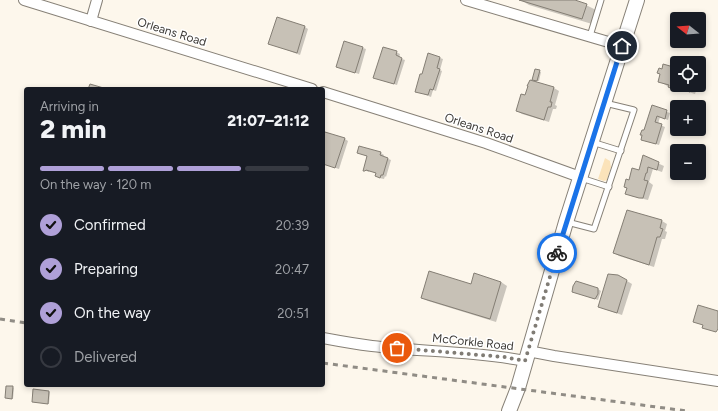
<!DOCTYPE html>
<meta charset="utf-8">
<style>
body{margin:0;font-family:Figtree,sans-serif;background:#242831;color:#f1f3f6;height:100vh;display:flex;flex-direction:column;font-size:15px;white-space:nowrap}
*{box-sizing:border-box;margin:0}
p{font-size:13px;color:#9ea1a6}
.icon{flex:none;width:22px;height:22px;fill:none;stroke:currentColor;stroke-width:2;stroke-linecap:round;stroke-linejoin:round}
.map{position:relative;flex:1;overflow:hidden}
.panel{position:absolute;left:24px;top:87px;width:301px;height:300px;display:flex;flex-direction:column;background:#171b24;border-radius:4px;box-shadow:0 2px 6px #0003}
.panel>*{flex:none}
.needle{width:26px;rotate:287deg}
.tools{position:absolute;left:670px;top:12px;display:grid;gap:8px}
.tools a{display:grid;place-items:center;width:36px;height:36px;border-radius:4px;background:#171b24;box-shadow:0 2px 6px #0003;font-size:20px}
.pin{position:absolute;display:grid;place-items:center;width:34px;height:34px;color:#fff;margin:-17px;border:2px solid #fff;border-radius:50%;box-shadow:0 1px 4px #0007}
.courier{position:absolute;display:grid;place-items:center;width:40px;height:40px;margin:-20px;border:3px solid #1a73e8;border-radius:50%;background:#fff;color:#222;box-shadow:0 1px 5px #0007}
.head em{font-style:normal;font-weight:800}
.head div{display:flex;flex-direction:column-reverse}
.head{display:flex;align-items:center;justify-content:space-between;height:68px;padding:0 16px}
h1{font-size:26px;font-weight:800;line-height:30px}
.bar{display:grid;grid-template-columns:repeat(4,1fr);gap:6px 4px;align-content:center;height:48px;padding:0 16px}
.bar i{height:5px;border-radius:3px;background:#363941}
.bar .active{background:#afa0d8}
.bar p{grid-column:span 4}
ol{padding:0 16px;list-style:none}
li{display:flex;align-items:center;gap:12px;height:44px}
li p{margin-inline-start:auto}
li .icon{padding:4px;border-radius:50%;background:#afa0d8;color:#111;stroke-width:4}
li:last-child{color:#9ea1a6}
li i{width:22px;height:22px;border:2px solid #363941;border-radius:50%}
.map>svg:first-child{display:block}
.green{fill:#fbe3ba}
.shadow{fill:#0003}
.building{fill:#c7c1b6;stroke:#847e74}
.lines{fill:none;stroke-linecap:round;stroke-linejoin:round}
.service-casing{stroke:#878177;stroke-width:7}
.minor-casing{stroke:#878177;stroke-width:12}
.secondary-casing{stroke:#878177;stroke-width:16}
.service{stroke:#fff;stroke-width:5}
.minor{stroke:#fff;stroke-width:10}
.secondary{stroke:#fff;stroke-width:14}
.rail{stroke:#908c85;stroke-width:3;stroke-dasharray:5 5;stroke-linecap:butt}
.done{stroke:#807c75;stroke-width:4;stroke-dasharray:0 7.2}
.route{stroke:#1a73e8;stroke-width:5}
.labels{text-anchor:middle;dominant-baseline:central;stroke-width:3;stroke-linejoin:round;paint-order:stroke}
.street-label{font-size:12px;fill:#3c3935;stroke:#fff}
</style>
<div class="map">
<svg width="718" height="411" viewBox="0 0 718 411">
<rect width="100%" height="100%" fill="#fdf7ec"/>
<path class="green" d="M605 158 610 161 611 167 607 180 604 181 598 179Z"/>
<g class="shadow">
<path d="M521 0H571L586 5 596 10 592 24 529 5Z"/>
<path d="M305 27 308 29 300 55 269 43Z"/>
<path d="M345 42 366 49 359 74 340 68Z"/>
<path d="M396 52 400 54 399 58 405 60 397 85 377 79Z"/>
<path d="M429 54 443 59 440 70 442 71 436 91 433 90 431 97 416 91 423 75Z"/>
<path d="M677 69V85H698L695 94 679 89 678 91 674 90 659 81Z"/>
<path d="M535 70 541 72 539 81 534 80Z"/>
<path d="M530 81 554 88 559 91 555 105 557 106 556 109H553L549 122 522 114 517 111 526 97Z"/>
<path d="M652 107 670 113 668 120 660 117 658 124 665 127 659 145 645 141 644 132Z"/>
<path d="M323 139H345L348 141 339 169 323 164Z"/>
<path d="M360 147 381 153 384 155 383 157 391 160 386 177 385 176 384 179 379 178 377 173 369 171V172L364 170 367 156 358 153Z"/>
<path d="M644 157 664 166 662 172 653 169 649 182 653 185 648 200 631 196 626 193 630 181 640 171Z"/>
<path d="M662 221 667 224 665 231 667 232 665 239H662L654 267 619 256 614 253Z"/>
<path d="M627 281 632 284 622 315 604 309 599 307Z"/>
<path d="M501 282 507 286 496 322 428 301 422 298 471 285Z"/>
<path d="M598 289 601 291 598 300 577 293Z"/>
<path d="M13 387 14 388 13 399 7 398Z"/>
<path d="M34 390 50 392 49 404 33 402Z"/>
</g>
<g class="building">
<path d="M519 0H575L587 4 582 19Z"/>
<path d="M277 17 305 26 297 53 268 44Z"/>
<path d="M344 41 363 47 355 73 336 67Z"/>
<path d="M383 47 397 51 396 55 402 58 394 84 373 78Z"/>
<path d="M428 53 440 57 437 68 440 69 433 90 430 89 428 95 415 92 420 74H422Z"/>
<path d="M663 64 677 68V85H692L690 92 674 87 673 89 668 87 669 85 658 82 660 74 657 73 659 68 662 69Z"/>
<path d="M535 69 540 70 537 81 532 80Z"/>
<path d="M530 80 554 87 550 102H552L551 107H548L544 120 516 111 521 94 525 95 528 86H527Z"/>
<path d="M90 84 107 89H88Z"/>
<path d="M652 105 667 110 665 119 657 116 655 122 662 124 656 144 641 140 642 135H640L642 130H644Z"/>
<path d="M325 132 345 138 335 168 323 164V138Z"/>
<path d="M359 146 381 152 380 155 388 158 383 175H381L380 178 375 176 376 173 366 170 365 171H363L367 156 357 153Z"/>
<path d="M643 155 659 162 657 170 648 167 647 173H646L644 180 648 181 643 198H639L625 194 627 188 624 187 626 179 629 180 632 168 639 170Z"/>
<path d="M627 210 662 220 660 228 663 229 660 237H657L649 265 613 253Z"/>
<path d="M429 271 471 284 474 273 501 282 490 319 421 298Z"/>
<path d="M608 274 618 275 627 280 617 313 598 307Z"/>
<path d="M576 281 598 288V294L595 299 572 292 573 286Z"/>
<path d="M698 305 718 311V329L716 332 702 328 703 325 693 322Z"/>
<path d="M6 386H13L12 399 5 398Z"/>
<path d="M33 389 49 391 48 404 32 402Z"/>
</g>
<g class="lines">
<g class="service-casing">
<g id="service">
<path d="M590 36 601 0"/>
<path d="M592 142 621 151"/>
<path d="M581 178 609 187"/>
<path d="M567 222 594 229 634 110 605 103"/>
</g>
</g>
<g class="minor-casing">
<g id="minor">
<path d="M24 0 312 89"/>
<path d="M466 0 622 46"/>
<path d="M91 21 97 0"/>
<path d="M323 92 486 143 580 177"/>
<path d="M323 338C339 341 356 344 372 346 423 352 475 351 525 361"/>
<path d="M528 351 554 356 718 381"/>
</g>
</g>
<g class="secondary-casing">
<path id="secondary" d="M509 411 518 388 566 222 637 0"/>
</g>
<use href="#service" class="service"/>
<use href="#minor" class="minor"/>
<use href="#secondary" class="secondary"/>
<g class="rail">
<path d="M0 319 26 323"/>
<path d="M323 363 687 411"/>
</g>
</g>
<g class="lines">
<path class="done" d="M397 348 504 357 525 361 557 253"/>
<path class="route" d="M557 253 622 46"/>
</g>
<g class="labels">
<g class="street-label">
<text transform="translate(172 32) rotate(17)">Orleans Road</text>
<text transform="translate(479 128) rotate(18)">Orleans Road</text>
<text transform="translate(473 342) rotate(6)">McCorkle Road</text>
</g>
</g>
</svg>
<div class="tools">
<a><svg class="needle" viewBox="-14 -14 28 28"><path d="M0-13l5 13h-10z" fill="#e53935"/><path d="M0 13l5-13h-10z" fill="#9ea1a6"/></svg></a>
<a><svg class="icon" aria-label="locate" viewBox="0 0 24 24"><circle cx="12" cy="12" r="6"/><path d="M12 2v4M12 18v4M2 12h4M18 12h4"/></svg></a>
<a>+</a>
<a>−</a>
</div>
<div class="pin" style="left:397px;top:348px;background:#ea580c"><svg class="icon" aria-label="bag" viewBox="0 0 24 24"><path d="M5 8h14l-1 12H6zM9 8a3 3 0 0 1 6 0"/></svg></div>
<div class="pin" style="left:622px;top:46px;background:#1f2937"><svg class="icon" aria-label="home" viewBox="0 0 24 24"><path d="M3 11l9-7 9 7M6 9v11h12V9"/></svg></div>
<div class="courier" style="left:557px;top:253px"><svg class="icon" aria-label="bike" viewBox="0 0 24 24"><circle cx="6" cy="16" r="4"/><circle cx="18" cy="16" r="4"/><path d="M6 16l4-8h5l3 8M10 8l3 8H6M13 5h3"/></svg></div>
<section class="panel">
<div class="head"><div><h1>2 min</h1><p>Arriving in</p></div><em>21:07–21:12</em></div>
<div class="bar"><i class="active"></i><i class="active"></i><i class="active"></i><i></i><p>On the way · 120 m</p></div>
<ol>
<li><svg class="icon" aria-label="check" viewBox="0 0 24 24"><path d="M5 12l5 5 9-10"/></svg>Confirmed<p>20:39</p></li>
<li><svg class="icon" aria-label="check" viewBox="0 0 24 24"><path d="M5 12l5 5 9-10"/></svg>Preparing<p>20:47</p></li>
<li><svg class="icon" aria-label="check" viewBox="0 0 24 24"><path d="M5 12l5 5 9-10"/></svg>On the way<p>20:51</p></li>
<li><i></i>Delivered</li>
</ol>
</section>
</div>
